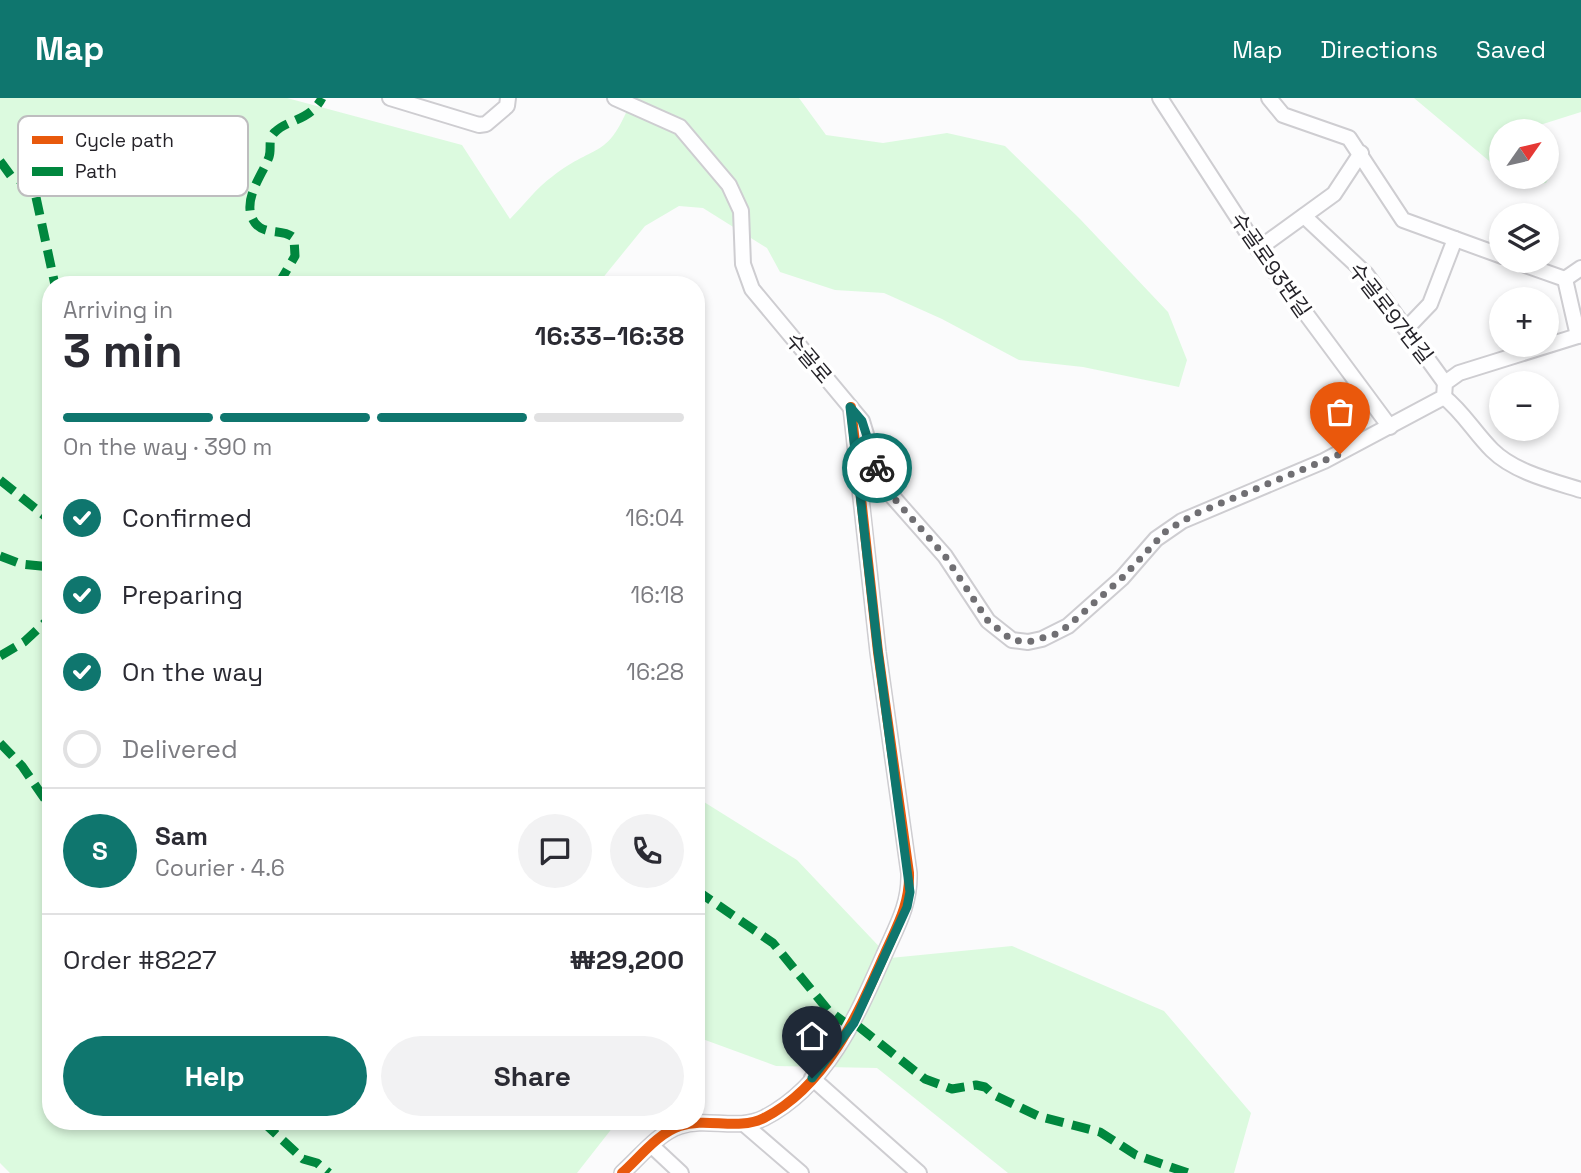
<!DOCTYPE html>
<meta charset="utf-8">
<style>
body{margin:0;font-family:"Space Grotesk","Noto Sans KR",sans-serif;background:#f2f2f3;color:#2b2b33;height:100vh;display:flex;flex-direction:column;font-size:26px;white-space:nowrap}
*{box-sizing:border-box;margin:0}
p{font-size:23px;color:#7c7c81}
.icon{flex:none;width:38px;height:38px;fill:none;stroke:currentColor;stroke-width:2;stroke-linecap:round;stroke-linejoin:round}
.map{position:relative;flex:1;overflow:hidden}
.details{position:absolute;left:42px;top:178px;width:663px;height:854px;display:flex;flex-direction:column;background:#fff;border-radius:28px;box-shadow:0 4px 10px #0003}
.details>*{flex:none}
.needle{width:46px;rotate:56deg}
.tools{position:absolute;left:1489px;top:21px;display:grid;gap:14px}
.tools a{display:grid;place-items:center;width:70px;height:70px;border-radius:50%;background:#fff;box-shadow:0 4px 10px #0003;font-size:35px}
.pin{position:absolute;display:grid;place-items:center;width:60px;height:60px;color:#fff;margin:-72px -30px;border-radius:50% 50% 50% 0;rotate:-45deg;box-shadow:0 0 7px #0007}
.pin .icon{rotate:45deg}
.courier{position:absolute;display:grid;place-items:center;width:70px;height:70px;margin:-35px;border:5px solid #0f766e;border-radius:50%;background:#fff;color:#222;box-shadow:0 2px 9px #0007}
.overview em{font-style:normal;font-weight:600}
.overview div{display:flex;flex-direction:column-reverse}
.overview{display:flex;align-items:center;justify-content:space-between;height:119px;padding:0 21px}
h1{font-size:46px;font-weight:600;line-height:52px}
.bar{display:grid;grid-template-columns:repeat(4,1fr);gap:10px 7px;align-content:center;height:84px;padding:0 21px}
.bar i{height:9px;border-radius:5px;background:#e1e1e2}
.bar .selected{background:#0f766e}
.bar p{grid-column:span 4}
.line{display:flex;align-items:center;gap:18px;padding:0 21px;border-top:2px solid #e1e1e2}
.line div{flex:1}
.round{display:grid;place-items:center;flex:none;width:74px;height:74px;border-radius:37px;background:#f2f2f3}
ol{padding:0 21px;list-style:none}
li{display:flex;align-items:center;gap:21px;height:77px}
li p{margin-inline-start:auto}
li .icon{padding:7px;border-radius:50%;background:#0f766e;color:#fff;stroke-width:4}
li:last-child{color:#7c7c81}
li i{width:38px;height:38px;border:4px solid #e1e1e2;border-radius:50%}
.cta{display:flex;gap:14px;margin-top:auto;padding:14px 21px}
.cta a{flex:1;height:80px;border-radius:42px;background:#0f766e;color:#fff;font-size:28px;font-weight:600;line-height:80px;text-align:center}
.cta a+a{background:#f2f2f3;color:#2b2b33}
header{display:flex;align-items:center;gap:42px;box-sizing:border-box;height:98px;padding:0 35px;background:#0f766e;color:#fff}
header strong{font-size:33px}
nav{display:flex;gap:38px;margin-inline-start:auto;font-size:24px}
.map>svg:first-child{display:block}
.green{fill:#dcfadf}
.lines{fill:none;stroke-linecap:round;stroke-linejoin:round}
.minor-casing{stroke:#cecdd1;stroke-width:18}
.minor{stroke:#fefeff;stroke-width:14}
.quiet{stroke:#00873e;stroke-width:9;stroke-dasharray:18 9;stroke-linecap:butt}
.cycleway-casing{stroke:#fff;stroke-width:15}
.cycleway{stroke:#e8590c;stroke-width:10}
.done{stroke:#706f73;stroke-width:7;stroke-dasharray:0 12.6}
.route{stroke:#0f766e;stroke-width:9}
.labels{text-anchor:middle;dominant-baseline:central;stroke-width:7;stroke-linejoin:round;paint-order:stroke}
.street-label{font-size:21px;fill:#252329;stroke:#fff}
.key{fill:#fff;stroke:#bebdbf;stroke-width:2}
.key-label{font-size:19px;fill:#252329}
</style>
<header>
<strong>Map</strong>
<nav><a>Map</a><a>Directions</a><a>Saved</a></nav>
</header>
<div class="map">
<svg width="1581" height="1075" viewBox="0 0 1581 1075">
<rect width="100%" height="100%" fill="#fbfbfc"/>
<g class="green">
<path d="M0 0H287L462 47 510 121C524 107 537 89 553 78 597 44 608 63 632 0H799L826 37 883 45 947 35 1005 48 1080 121 1168 214 1187 262 1179 289 1083 269 1019 262 942 221 884 195 835 192 780 174 767 150 703 110 679 108 645 128 597 187H51V1024H617L577 1075H10L0 1065Z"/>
<path d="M1414 0H1581V14L1521 33H1502L1501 73Z"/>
<path d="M1547 67 1554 69 1546 85 1520 89 1508 79H1547Z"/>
<path d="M696 699 797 762 890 860 1012 848 1164 913 1251 1015 1234 1075H1008L877 970 776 968 697 939Z"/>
</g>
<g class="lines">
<g class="minor-casing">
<g id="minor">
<path d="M390 0 479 27 486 26 507 8 508 0"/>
<path d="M615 0 680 29 729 87 741 113 743 166 752 191 862 323 876 369 892 398 945 458 988 523 1012 542 1028 544 1042 541 1068 528 1122 480 1156 441 1182 423 1324 363 1444 299 1445 285 1459 275 1581 237"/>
<path d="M1160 0 1258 151 1390 329"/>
<path d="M1269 0 1283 17 1349 40 1403 122 1502 158"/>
<path d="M1304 118 1366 176 1445 285"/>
<path d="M1258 151 1334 96 1361 55"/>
<path d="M1514 163 1565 181 1578 238"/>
<path d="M1565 181 1581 170"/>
<path d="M1406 231 1430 206 1455 141"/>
<path d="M1444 299C1463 314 1474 334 1492 352 1514 374 1552 383 1581 392"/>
<path d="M812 980 919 1075"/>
<path d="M744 1026 801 1075"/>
<path d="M652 1048 681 1075"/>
<path d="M622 1075C639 1060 658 1035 680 1028 707 1019 738 1033 764 1020 827 988 858 916 885 855 897 828 910 806 909 775L878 554 851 310"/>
</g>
</g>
<use href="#minor" class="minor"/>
<g class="quiet">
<path d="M0 63 11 78 34 90 55 187"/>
<path d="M278 187 295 158 294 140C283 130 265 138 255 125 240 104 262 78 269 59 272 50 267 41 275 34 288 21 310 23 322 0"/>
<path d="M0 382 51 423"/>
<path d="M0 458 21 466 51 469"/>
<path d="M0 558 24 544 51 519"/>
<path d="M0 645 22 668 51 710"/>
<path d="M696 792 773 845 828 912 844 924 854 925 925 981 952 991 976 987 985 989 994 997 1038 1018 1100 1034 1136 1057 1188 1075"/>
<path d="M263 1024 303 1061 317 1065 329 1075"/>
</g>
<g class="cycleway-casing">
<path id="cycleway" d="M622 1075C639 1060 658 1035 680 1028 707 1019 738 1033 764 1020 827 988 858 916 885 855 897 828 910 806 909 775L878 554 851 309"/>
</g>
<use href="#cycleway" class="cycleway"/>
</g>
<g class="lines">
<path class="done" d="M877 370 892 398 945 458 988 523 1012 542 1028 544 1056 536 1068 528 1122 480 1167 432 1195 416 1340 356"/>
<path class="route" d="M812 980 854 925 907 809 910 794 878 554 850 309 862 323 877 370"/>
</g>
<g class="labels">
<g class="street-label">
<text transform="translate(1271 167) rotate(55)">수골로93번길</text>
<text transform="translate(1391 215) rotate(52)">수골로97번길</text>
<text transform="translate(809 260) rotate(50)">수골로</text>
</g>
</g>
<rect x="18" y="18" width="230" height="80" rx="10" class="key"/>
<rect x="32" y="38" width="31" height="8" fill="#e8590c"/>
<rect x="32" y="69" width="31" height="9" fill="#00873e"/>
<g class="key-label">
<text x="75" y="49">Cycle path</text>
<text x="75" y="80">Path</text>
</g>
</svg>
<div class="tools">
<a><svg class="needle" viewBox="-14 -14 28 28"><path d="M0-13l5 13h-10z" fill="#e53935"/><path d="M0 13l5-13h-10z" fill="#7c7c81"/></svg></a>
<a><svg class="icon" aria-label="layers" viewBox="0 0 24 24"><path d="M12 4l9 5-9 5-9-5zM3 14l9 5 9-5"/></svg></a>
<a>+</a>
<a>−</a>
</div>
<div class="pin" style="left:1340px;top:356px;background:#ea580c"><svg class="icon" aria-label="bag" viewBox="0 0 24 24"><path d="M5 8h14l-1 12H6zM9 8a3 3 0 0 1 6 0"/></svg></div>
<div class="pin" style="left:812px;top:980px;background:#1f2937"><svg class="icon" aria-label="home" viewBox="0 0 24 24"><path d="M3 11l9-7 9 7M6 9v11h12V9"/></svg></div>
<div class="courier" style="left:877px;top:370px"><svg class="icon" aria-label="bike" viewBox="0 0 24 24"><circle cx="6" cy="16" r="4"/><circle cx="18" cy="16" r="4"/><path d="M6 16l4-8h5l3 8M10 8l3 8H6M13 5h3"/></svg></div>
<section class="details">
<div class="overview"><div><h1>3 min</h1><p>Arriving in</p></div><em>16:33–16:38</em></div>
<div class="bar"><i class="selected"></i><i class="selected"></i><i class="selected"></i><i></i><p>On the way · 390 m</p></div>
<ol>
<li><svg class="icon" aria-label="check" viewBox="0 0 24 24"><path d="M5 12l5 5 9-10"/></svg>Confirmed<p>16:04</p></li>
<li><svg class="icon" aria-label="check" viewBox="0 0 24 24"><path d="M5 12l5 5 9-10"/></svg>Preparing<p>16:18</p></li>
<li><svg class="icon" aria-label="check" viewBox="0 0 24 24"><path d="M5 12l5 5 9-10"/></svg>On the way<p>16:28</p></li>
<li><i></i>Delivered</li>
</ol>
<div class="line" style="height:126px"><b class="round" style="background:#0f766e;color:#fff">S</b><div><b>Sam</b><p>Courier · 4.6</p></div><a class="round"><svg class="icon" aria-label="chat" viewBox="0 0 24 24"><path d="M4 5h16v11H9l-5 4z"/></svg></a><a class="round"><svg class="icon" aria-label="phone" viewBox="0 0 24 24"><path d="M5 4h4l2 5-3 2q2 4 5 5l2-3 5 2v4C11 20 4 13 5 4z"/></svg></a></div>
<div class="line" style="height:91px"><div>Order #8227</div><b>₩29,200</b></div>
<div class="cta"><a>Help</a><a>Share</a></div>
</section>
</div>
